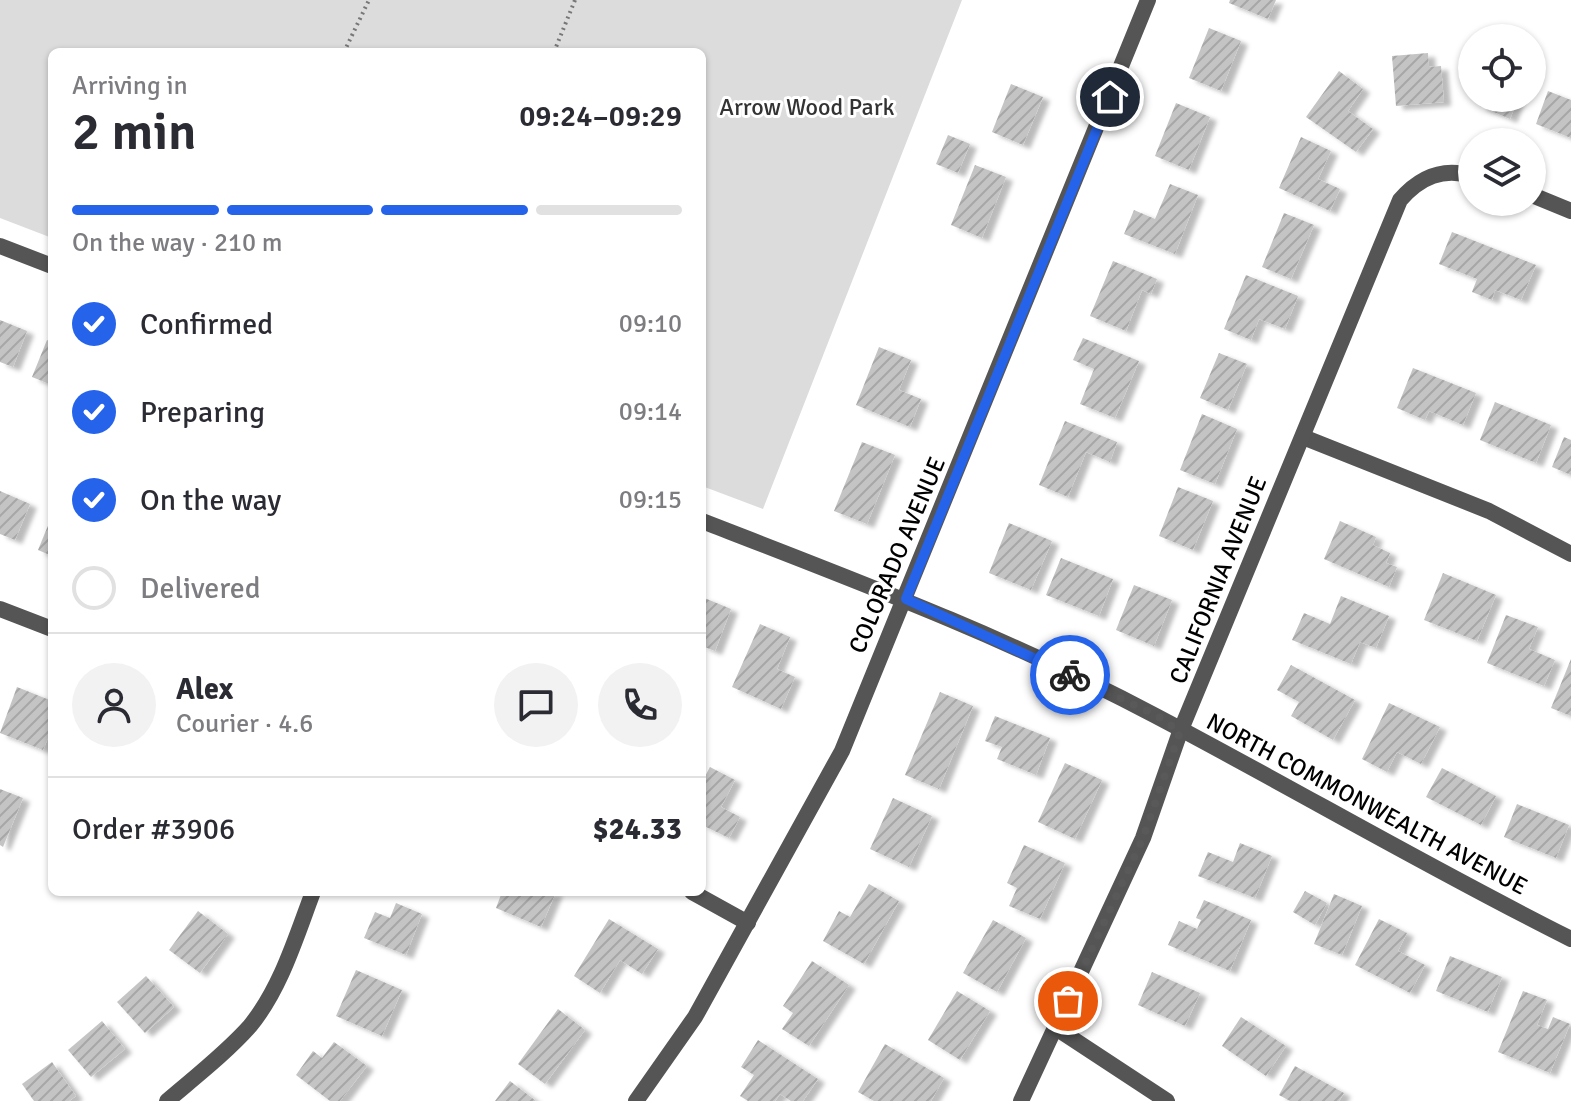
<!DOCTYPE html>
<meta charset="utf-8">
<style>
body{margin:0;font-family:Signika,sans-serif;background:#f2f2f3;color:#2b2b33;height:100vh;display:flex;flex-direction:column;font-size:30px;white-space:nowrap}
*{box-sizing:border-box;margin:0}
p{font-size:26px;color:#7c7c81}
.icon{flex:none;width:44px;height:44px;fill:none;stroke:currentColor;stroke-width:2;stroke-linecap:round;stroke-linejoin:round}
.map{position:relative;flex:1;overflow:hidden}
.side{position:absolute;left:48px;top:48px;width:658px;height:848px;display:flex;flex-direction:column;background:#fff;border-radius:12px;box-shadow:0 2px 6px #0004}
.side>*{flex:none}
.fabs{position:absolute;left:1458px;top:24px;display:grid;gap:16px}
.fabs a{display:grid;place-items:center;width:88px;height:88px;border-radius:50%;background:#fff;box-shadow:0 2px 6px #0004;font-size:40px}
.pin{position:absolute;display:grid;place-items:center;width:68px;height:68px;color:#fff;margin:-34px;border:4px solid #fff;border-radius:50%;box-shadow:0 2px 8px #0007}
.courier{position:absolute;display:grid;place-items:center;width:80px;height:80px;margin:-40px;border:6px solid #2563eb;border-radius:50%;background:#fff;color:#222;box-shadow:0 2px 10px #0007}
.headline em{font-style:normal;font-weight:600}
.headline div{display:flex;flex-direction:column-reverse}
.headline{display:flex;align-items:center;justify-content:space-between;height:136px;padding:0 24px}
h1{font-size:52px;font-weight:600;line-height:60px}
.bar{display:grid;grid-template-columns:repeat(4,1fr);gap:12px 8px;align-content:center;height:96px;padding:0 24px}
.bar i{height:10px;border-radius:6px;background:#e1e1e2}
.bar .selected{background:#2563eb}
.bar p{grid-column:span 4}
.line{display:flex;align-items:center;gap:20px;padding:0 24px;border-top:2px solid #e1e1e2}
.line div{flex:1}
.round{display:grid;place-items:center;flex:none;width:84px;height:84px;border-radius:42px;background:#f2f2f3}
ol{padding:0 24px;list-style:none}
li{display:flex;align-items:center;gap:24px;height:88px}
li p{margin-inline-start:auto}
li .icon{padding:8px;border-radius:50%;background:#2563eb;color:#fff;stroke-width:4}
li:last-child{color:#7c7c81}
li i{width:44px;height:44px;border:4px solid #e1e1e2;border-radius:50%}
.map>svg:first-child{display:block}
.green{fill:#dcdcdc}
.building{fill:url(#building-hatch);filter:url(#shadow)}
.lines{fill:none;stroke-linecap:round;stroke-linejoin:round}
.path{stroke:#777;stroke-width:4;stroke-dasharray:2 4;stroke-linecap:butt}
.minor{stroke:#555;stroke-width:16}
.done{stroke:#595959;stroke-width:8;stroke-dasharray:0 14.4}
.route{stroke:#2563eb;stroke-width:10}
.labels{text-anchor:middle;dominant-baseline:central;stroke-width:6;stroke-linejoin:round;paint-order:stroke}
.park-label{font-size:24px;fill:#333;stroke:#fff}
.street-label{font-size:24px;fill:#000;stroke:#fff}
</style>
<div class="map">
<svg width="1571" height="1101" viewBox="0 0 1571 1101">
<defs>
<pattern id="building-hatch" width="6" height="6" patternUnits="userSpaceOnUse" patternTransform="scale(2)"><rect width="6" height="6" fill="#c4c4c4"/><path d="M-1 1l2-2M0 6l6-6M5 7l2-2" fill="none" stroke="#a7a7a7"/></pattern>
<filter id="shadow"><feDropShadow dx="7" dy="4" stdDeviation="2" flood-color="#0004"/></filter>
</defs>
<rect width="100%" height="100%" fill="#fff"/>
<path class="green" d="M0 0H962L763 509 702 486V52H52V238L0 218Z"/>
<g class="building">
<path d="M1230 0H1276L1268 19 1229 3Z"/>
<path d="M1209 28 1241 41 1221 91 1189 78Z"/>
<path d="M1428 53 1429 67 1441 66 1444 102 1396 106 1392 56Z"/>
<path d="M1339 71 1363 89 1348 111 1373 129 1356 152 1306 117Z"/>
<path d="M1011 84 1043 97 1023 145 992 132Z"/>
<path d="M1548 91 1571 100V138L1536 124Z"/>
<path d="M1483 98H1518L1510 119 1480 106Z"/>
<path d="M1176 103 1210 117 1189 170 1155 156Z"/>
<path d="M948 135 970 144 958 173 936 164Z"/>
<path d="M1301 137 1331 151 1318 179 1340 189 1330 211 1279 188Z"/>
<path d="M975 165 1006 177 982 238 951 225Z"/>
<path d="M1170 184 1198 195 1175 254 1124 234 1134 210 1155 219Z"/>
<path d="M1284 213 1314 225 1291 279 1262 267Z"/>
<path d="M1452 232 1536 265 1521 300 1495 290 1492 300 1472 292 1477 279 1439 264Z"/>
<path d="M1113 261 1157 279 1151 294 1142 290 1126 331 1090 316Z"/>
<path d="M1246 275 1298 296 1285 329 1259 319 1251 340 1224 329Z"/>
<path d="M0 320 27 331 13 367 0 362Z"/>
<path d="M1083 338 1139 361 1115 418 1080 404 1094 369 1073 360Z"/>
<path d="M47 340 52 342V385L32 377Z"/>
<path d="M879 347 911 360 899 390 921 399 910 427 856 405Z"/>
<path d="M1219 353 1247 364 1228 410 1200 398Z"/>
<path d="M1413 368 1476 393 1463 425 1429 411 1425 420 1397 408Z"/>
<path d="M1495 402 1551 425 1536 463 1480 440Z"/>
<path d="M1202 414 1237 429 1215 484 1180 470Z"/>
<path d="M1065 421 1117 442 1110 462 1086 452 1068 497 1039 485Z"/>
<path d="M1564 437 1571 440V475L1552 467Z"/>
<path d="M862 442 895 455 867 524 834 511Z"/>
<path d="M1178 487 1213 501 1193 550 1159 536Z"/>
<path d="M0 491 30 504 15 540 0 534Z"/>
<path d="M52 516V556L38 550Z"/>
<path d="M1340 521 1376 537 1373 545 1390 553 1386 563 1397 567 1389 587 1324 559Z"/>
<path d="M1009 523 1052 541 1031 590 989 573Z"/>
<path d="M1061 558 1113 579 1099 616 1046 595Z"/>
<path d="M1443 573 1496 595 1477 641 1424 620Z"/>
<path d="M1134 585 1172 600 1154 646 1116 630Z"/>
<path d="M1341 596 1389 616 1376 648 1360 642 1351 664 1292 640 1304 613 1330 624Z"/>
<path d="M702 597 731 609 715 651 702 646Z"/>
<path d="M1506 615 1538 627 1529 649 1555 660 1544 686 1487 663Z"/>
<path d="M760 624 790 637 777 669 795 677 781 709 732 687Z"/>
<path d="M1571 659V716L1551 708Z"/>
<path d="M1291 665 1355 700 1333 740 1291 716 1299 702 1277 690Z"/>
<path d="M17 687 52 701V728L43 750 0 733Z"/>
<path d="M940 692 973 706 939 789 905 775Z"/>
<path d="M1389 703 1440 727 1421 764 1397 752 1387 772 1362 759Z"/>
<path d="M995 716 1050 738 1036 775 997 759 1002 747 985 741Z"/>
<path d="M1065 763 1102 780 1075 839 1038 822Z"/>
<path d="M710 767 735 780 721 807 740 817 729 838 702 825V782Z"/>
<path d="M1442 768 1496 796 1481 825 1426 797Z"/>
<path d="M0 789 23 798 3 847 0 845Z"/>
<path d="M893 798 932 816 909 867 870 849Z"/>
<path d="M1517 804 1569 825 1556 858 1504 837Z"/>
<path d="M1240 843 1272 856 1255 898 1198 876 1208 852 1233 862Z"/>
<path d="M1024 845 1065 863 1040 919 1009 906 1017 888 1007 883Z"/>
<path d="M869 884 899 901 864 964 823 941 839 911 850 917Z"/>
<path d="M1305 891 1327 903 1315 925 1293 912Z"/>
<path d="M502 892H556L541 927 496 908Z"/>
<path d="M1334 894 1362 906 1342 955 1314 944Z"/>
<path d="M1204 900 1251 920 1230 971 1168 945 1179 921 1197 929 1201 920 1196 918Z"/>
<path d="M396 903 422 914 406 955 364 938 375 912 390 918Z"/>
<path d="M198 911 228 934 200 973 169 950Z"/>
<path d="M609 919 658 949 642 974 620 960 600 993 574 976Z"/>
<path d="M1379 919 1407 933 1398 951 1425 965 1410 993 1355 965Z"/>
<path d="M993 920 1026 938 997 992 963 973Z"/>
<path d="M1450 956 1502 977 1488 1012 1436 991Z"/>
<path d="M812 961 849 985 809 1046 782 1029 793 1013 783 1006Z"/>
<path d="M356 970 402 990 382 1036 336 1016Z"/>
<path d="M1152 972 1200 993 1185 1026 1138 1005Z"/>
<path d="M146 976 174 1007 145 1033 117 1002Z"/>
<path d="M957 991 990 1011 960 1060 928 1040Z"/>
<path d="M1523 991 1547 1000 1537 1025 1548 1029 1553 1017 1570 1024 1550 1073 1498 1052Z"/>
<path d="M558 1009 585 1030 545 1084 518 1064Z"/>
<path d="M1241 1017 1286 1046 1266 1076 1222 1046Z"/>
<path d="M102 1021 125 1049 91 1077 68 1050Z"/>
<path d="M758 1040 818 1079 803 1101H791L780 1094 775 1101H748L740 1096 754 1075 741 1067Z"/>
<path d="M334 1042 367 1066 340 1101H330L296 1075 313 1051 322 1058Z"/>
<path d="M885 1044 944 1078 931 1101H874L858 1092Z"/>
<path d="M52 1062 76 1096 69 1101H34L22 1084Z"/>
<path d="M1295 1066 1344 1093 1339 1101H1290L1279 1095Z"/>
<path d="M510 1081 536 1101H495Z"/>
</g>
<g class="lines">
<g class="path">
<path d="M344 52 369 0"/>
<path d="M554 52 575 0"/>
</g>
<g class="minor">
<path d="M1532 195 1571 211"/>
<path d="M0 246 52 266"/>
<path d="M1303 437 1489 511 1571 554"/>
<path d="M702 521C854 580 1009 638 1154 715 1293 788 1429 868 1571 939"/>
<path d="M0 609 52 629"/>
<path d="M692 892 748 923"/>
<path d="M1056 1028 1167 1101"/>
<path d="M167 1101C195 1077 226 1053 250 1026 281 988 296 937 313 892"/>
<path d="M636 1101 695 1017 842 751 1148 0"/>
<path d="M1021 1101 1143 838 1180 732 1400 200C1420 177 1443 167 1472 176"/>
</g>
</g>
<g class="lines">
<path class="done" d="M1068 1001 1143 838 1180 732 1156 715 1070 675"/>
<path class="route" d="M1070 675 906 599 1110 97"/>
</g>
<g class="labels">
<g class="park-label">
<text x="807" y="107">Arrow Wood Park</text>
</g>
<g class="street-label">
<text transform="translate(897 555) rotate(-67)">COLORADO AVENUE</text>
<text transform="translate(1218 580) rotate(-68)">CALIFORNIA AVENUE</text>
<text transform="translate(1367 804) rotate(28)">NORTH COMMONWEALTH AVENUE</text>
</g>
</g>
</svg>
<div class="fabs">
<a><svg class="icon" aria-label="locate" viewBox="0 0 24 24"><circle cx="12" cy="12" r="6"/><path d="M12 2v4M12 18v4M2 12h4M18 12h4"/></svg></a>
<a><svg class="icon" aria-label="layers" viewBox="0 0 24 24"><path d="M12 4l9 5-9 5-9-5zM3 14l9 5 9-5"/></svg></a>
</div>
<div class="pin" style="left:1068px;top:1001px;background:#ea580c"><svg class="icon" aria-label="bag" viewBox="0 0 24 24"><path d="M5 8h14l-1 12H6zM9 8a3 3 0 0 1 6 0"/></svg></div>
<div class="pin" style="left:1110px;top:97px;background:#1f2937"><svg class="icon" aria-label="home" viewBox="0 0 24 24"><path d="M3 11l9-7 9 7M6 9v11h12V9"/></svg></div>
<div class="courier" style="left:1070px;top:675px"><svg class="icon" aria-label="bike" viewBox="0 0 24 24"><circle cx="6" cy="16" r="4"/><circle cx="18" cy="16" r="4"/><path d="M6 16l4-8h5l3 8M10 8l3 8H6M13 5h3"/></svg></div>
<section class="side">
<div class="headline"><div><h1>2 min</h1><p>Arriving in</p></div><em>09:24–09:29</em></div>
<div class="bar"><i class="selected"></i><i class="selected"></i><i class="selected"></i><i></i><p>On the way · 210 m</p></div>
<ol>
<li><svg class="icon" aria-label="check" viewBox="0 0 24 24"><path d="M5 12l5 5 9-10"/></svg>Confirmed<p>09:10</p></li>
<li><svg class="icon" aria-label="check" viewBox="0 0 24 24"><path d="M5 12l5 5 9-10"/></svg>Preparing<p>09:14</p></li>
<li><svg class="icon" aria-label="check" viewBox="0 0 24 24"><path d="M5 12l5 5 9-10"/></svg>On the way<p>09:15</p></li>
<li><i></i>Delivered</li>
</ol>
<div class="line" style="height:144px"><a class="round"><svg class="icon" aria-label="person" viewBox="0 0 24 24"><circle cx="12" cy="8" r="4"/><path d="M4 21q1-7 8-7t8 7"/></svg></a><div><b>Alex</b><p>Courier · 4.6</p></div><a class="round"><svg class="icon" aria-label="chat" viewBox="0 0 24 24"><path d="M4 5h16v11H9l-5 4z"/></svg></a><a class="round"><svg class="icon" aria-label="phone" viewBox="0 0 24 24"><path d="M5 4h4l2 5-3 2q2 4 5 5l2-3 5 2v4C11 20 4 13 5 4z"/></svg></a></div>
<div class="line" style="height:104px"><div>Order #3906</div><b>$24.33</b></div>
</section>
</div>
